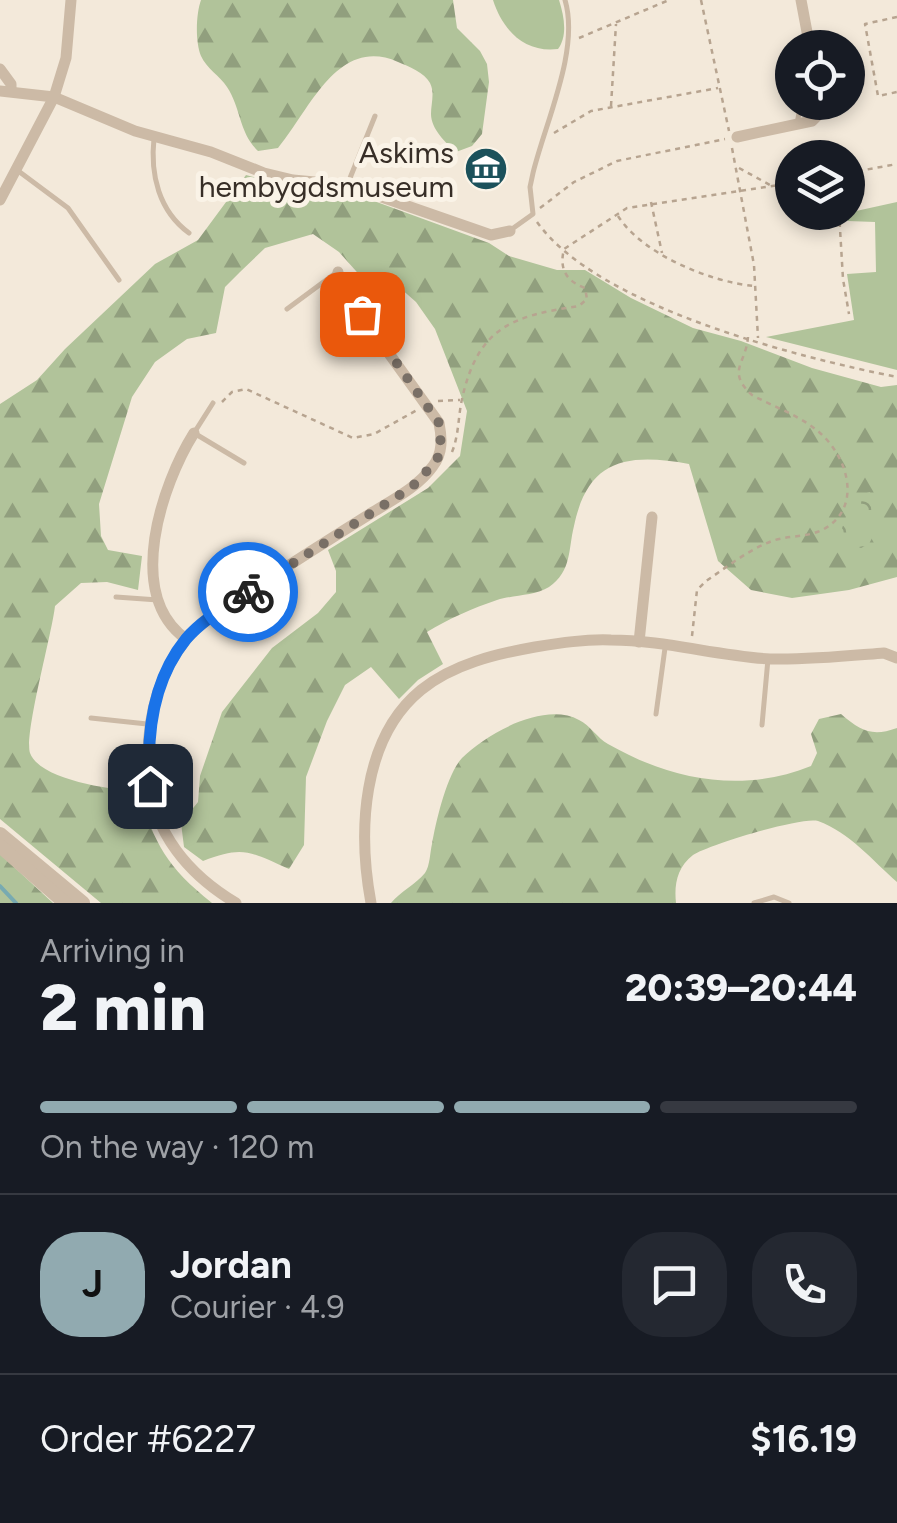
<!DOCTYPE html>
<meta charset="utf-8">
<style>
body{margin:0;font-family:Figtree,sans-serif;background:#242831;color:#f1f3f6;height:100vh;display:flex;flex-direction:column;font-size:38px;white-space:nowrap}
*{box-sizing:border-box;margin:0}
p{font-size:32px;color:#9ea1a6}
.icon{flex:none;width:55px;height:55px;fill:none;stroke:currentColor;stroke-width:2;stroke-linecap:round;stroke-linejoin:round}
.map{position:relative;height:903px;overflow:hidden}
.panel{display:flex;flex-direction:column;background:#171b24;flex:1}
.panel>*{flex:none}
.tools{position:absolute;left:775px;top:30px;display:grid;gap:20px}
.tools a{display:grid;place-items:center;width:90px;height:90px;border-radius:50%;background:#171b24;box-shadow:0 5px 15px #0003;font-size:50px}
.pin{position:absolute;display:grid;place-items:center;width:85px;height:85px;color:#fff;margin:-42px;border-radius:20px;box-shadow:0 5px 15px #0006}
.courier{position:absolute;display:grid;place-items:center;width:100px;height:100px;margin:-50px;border:8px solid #1a73e8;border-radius:50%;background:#fff;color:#222;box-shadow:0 2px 12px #0007}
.summary em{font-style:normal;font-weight:800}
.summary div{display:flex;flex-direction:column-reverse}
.summary{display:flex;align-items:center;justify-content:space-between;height:170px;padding:0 40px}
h1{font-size:65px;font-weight:800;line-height:75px}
.bar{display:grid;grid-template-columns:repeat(4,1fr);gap:15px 10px;align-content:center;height:120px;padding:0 40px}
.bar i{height:12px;border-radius:8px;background:#363941}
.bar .active{background:#91aab0}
.bar p{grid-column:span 4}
.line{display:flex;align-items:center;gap:25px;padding:0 40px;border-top:2px solid #363941}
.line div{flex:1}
.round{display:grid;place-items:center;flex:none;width:105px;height:105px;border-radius:40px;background:#242831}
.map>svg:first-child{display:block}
.grass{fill:#b1c39a}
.forest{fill:url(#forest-firs)}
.park{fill:url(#park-crowns)}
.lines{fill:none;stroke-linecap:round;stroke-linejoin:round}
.stream{stroke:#78aab1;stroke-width:4}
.path{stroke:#b7a490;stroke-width:2.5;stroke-dasharray:5 5;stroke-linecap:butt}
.service{stroke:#ccbaa6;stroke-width:5}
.minor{stroke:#ccbaa6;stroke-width:11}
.tertiary{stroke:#ccbaa6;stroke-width:14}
.done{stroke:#796f66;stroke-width:10;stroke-dasharray:0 18}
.route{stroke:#1a73e8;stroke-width:12}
.labels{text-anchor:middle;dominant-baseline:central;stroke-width:10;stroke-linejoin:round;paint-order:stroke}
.poi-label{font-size:30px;fill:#372e27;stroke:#faf3e7;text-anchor:end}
</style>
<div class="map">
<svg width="897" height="903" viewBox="0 0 897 903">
<defs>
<pattern id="forest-firs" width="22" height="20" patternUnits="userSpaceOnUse" patternTransform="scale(2.5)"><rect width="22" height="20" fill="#b1c39a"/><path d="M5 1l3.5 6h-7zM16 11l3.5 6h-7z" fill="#919f7e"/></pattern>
<pattern id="park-crowns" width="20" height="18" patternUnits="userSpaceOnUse" patternTransform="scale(2.5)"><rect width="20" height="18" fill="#b1c39a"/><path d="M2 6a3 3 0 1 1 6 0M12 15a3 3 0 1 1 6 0" fill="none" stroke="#919f7e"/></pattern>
</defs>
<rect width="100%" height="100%" fill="#f3e9da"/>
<g class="grass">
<path d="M493 0H559C564 16 568 35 558 49 525 53 503 31 493 0Z"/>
<path d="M897 202V370L766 337 854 320 847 274 876 272 875 222 848 221 847 213Z"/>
</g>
<g class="forest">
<path d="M201 0H453L457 28 480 51 487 64 489 82 482 134 472 146 456 152C446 143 431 129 431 114 431 104 435 93 430 83 425 73 408 66 398 62 337 35 309 112 278 148L258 151C239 133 241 108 227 87 220 76 206 68 201 56 195 41 196 14 201 0Z"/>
<path d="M246 175 274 183 363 197 489 243 509 256 557 270H585L631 298 693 328 741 341 812 368 881 387 897 385V577L849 590 792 598 751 590 718 561 689 464C627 453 588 459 574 526 568 550 572 571 549 587 535 596 512 595 497 600 473 608 448 619 427 632L443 664 418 680 399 699 371 667 345 685 327 721 306 777 304 845 289 869C250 852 244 845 203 861L184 847 181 823 198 802 200 776 222 712 272 648 318 613 336 592V571L328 550 428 488 460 456 467 411 435 329 416 302 391 280H364L339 252 313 234 265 248 240 272 225 287 216 333 187 339 155 362 132 397 99 504 101 536 108 550 142 556 138 590 107 582 81 583 55 606C52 634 24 734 30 753 40 780 112 790 138 791 156 846 166 866 212 903H101L0 819V404L37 380 65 349 155 264 198 240Z"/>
<path d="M841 714C861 731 872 737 897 728V882C873 861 849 832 818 821 803 816 708 845 693 855 677 867 674 885 676 903H391C400 892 416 884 425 873 430 866 430 852 432 844 436 821 447 774 462 758 486 734 544 701 579 720 590 725 597 738 608 744 671 780 742 794 811 766L817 753 811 734 819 719Z"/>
<path d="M0 854 53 903H0Z"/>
</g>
<path class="park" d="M870 492 873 508 881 520 869 544 861 548 843 540 840 534 846 517 862 508 860 495Z"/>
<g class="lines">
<path class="stream" d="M0 886 16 903"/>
<g class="path">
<path d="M701 0 729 131"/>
<path d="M897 17 865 24 878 96 897 92"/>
<path d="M579 38 669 0"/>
<path d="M611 106 616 24"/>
<path d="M554 133 591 111 718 88"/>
<path d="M732 148 754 265 758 338"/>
<path d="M739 168 770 185"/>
<path d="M848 173 897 164"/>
<path d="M651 202 662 253"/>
<path d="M540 208 574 182 617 161 725 139"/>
<path d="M839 212 843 279 849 314"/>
<path d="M618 216C642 254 710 282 754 286"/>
<path d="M537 222C598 307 797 357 897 377"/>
<path d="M438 401 460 400"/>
<path d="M222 402 232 392 246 389 353 438 374 434 417 410"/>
<path d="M452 452C459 435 458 417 462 399 478 327 512 316 579 306L587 299 585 288C566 281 559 269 564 249L627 208 792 183"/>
<path d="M692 636 697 590 706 581C727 567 748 550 772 541 789 535 807 538 824 529 863 507 848 457 819 432 799 415 774 407 752 395 726 371 746 364 748 337"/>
</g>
<g class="service">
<path d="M787 92 792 102"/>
<path d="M797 124 801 102"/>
<path d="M154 138C150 175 159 211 189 233"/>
<path d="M17 170 68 208 119 280"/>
<path d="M348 183 375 116"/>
<path d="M512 229 533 214 530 187 533 173C545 123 580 50 565 0"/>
<path d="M287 309 337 272"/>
<path d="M213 403 194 433 244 463"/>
<path d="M116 597 158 600"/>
<path d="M656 714 665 648"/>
<path d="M91 718 147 724"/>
<path d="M762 725 768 659"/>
<path d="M754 903 774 897 789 903"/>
</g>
<g class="minor">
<path d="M801 0 810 48"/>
<path d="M0 69 11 84V90"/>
<path d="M0 91 54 97 135 131 211 152 264 173 293 180 347 185 491 235 510 231"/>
<path d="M737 137 812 121 820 113V102"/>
<path d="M0 200 54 97 66 58 71 0"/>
<path d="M186 639C124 595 162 484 194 433"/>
<path d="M639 642 652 517"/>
<path d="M236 903C189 875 153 833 149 777 145 728 155 680 185 641 200 621 225 608 245 594 287 566 330 539 373 512 394 499 418 487 433 466 443 453 442 438 439 423L339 284 338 272"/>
<path d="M371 903C358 833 361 739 421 690 453 664 496 654 535 647 560 643 585 639 611 640 664 640 717 656 770 659 808 660 847 656 884 653L897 658"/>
</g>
<g class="tertiary">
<path d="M0 834 83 903"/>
<path d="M0 846 65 903"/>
</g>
</g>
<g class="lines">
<path class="done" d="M248 592 412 487 437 460 441 447 439 423 362 314"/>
<path class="route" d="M150 786C146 734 152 681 186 639 202 620 227 606 248 592"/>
</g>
<defs>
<g id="museum-disc" transform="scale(2.25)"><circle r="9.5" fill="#1b515b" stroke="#faf3e7"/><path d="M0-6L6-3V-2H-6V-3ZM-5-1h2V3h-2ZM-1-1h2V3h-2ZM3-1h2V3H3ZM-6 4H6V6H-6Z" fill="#fff"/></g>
</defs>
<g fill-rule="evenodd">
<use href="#museum-disc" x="486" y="169"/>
</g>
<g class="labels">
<g class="poi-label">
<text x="454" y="152">Askims<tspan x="454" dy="34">hembygdsmuseum</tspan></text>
</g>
</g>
</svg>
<div class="tools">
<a><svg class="icon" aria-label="locate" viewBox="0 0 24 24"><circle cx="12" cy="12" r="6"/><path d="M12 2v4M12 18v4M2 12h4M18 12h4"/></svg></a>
<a><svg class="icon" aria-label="layers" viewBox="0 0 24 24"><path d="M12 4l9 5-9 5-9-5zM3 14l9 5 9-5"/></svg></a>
</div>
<div class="pin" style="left:362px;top:314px;background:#ea580c"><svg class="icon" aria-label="bag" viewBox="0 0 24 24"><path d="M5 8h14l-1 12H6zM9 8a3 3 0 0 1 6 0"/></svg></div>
<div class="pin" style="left:150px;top:786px;background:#1f2937"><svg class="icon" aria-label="home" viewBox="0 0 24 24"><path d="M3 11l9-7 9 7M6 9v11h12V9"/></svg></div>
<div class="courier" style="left:248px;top:592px"><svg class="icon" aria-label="bike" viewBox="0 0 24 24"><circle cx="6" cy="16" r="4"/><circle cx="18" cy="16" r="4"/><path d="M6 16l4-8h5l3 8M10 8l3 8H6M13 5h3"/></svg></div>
</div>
<section class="panel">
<div class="summary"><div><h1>2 min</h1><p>Arriving in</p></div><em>20:39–20:44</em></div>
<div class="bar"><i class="active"></i><i class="active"></i><i class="active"></i><i></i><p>On the way · 120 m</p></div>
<div class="line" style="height:180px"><b class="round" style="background:#91aab0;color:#111">J</b><div><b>Jordan</b><p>Courier · 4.9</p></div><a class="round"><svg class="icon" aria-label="chat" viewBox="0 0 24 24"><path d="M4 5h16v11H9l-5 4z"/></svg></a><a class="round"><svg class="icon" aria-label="phone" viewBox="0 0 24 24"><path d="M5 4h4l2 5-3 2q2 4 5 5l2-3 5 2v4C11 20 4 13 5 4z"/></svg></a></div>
<div class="line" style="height:130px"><div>Order #6227</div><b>$16.19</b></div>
</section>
